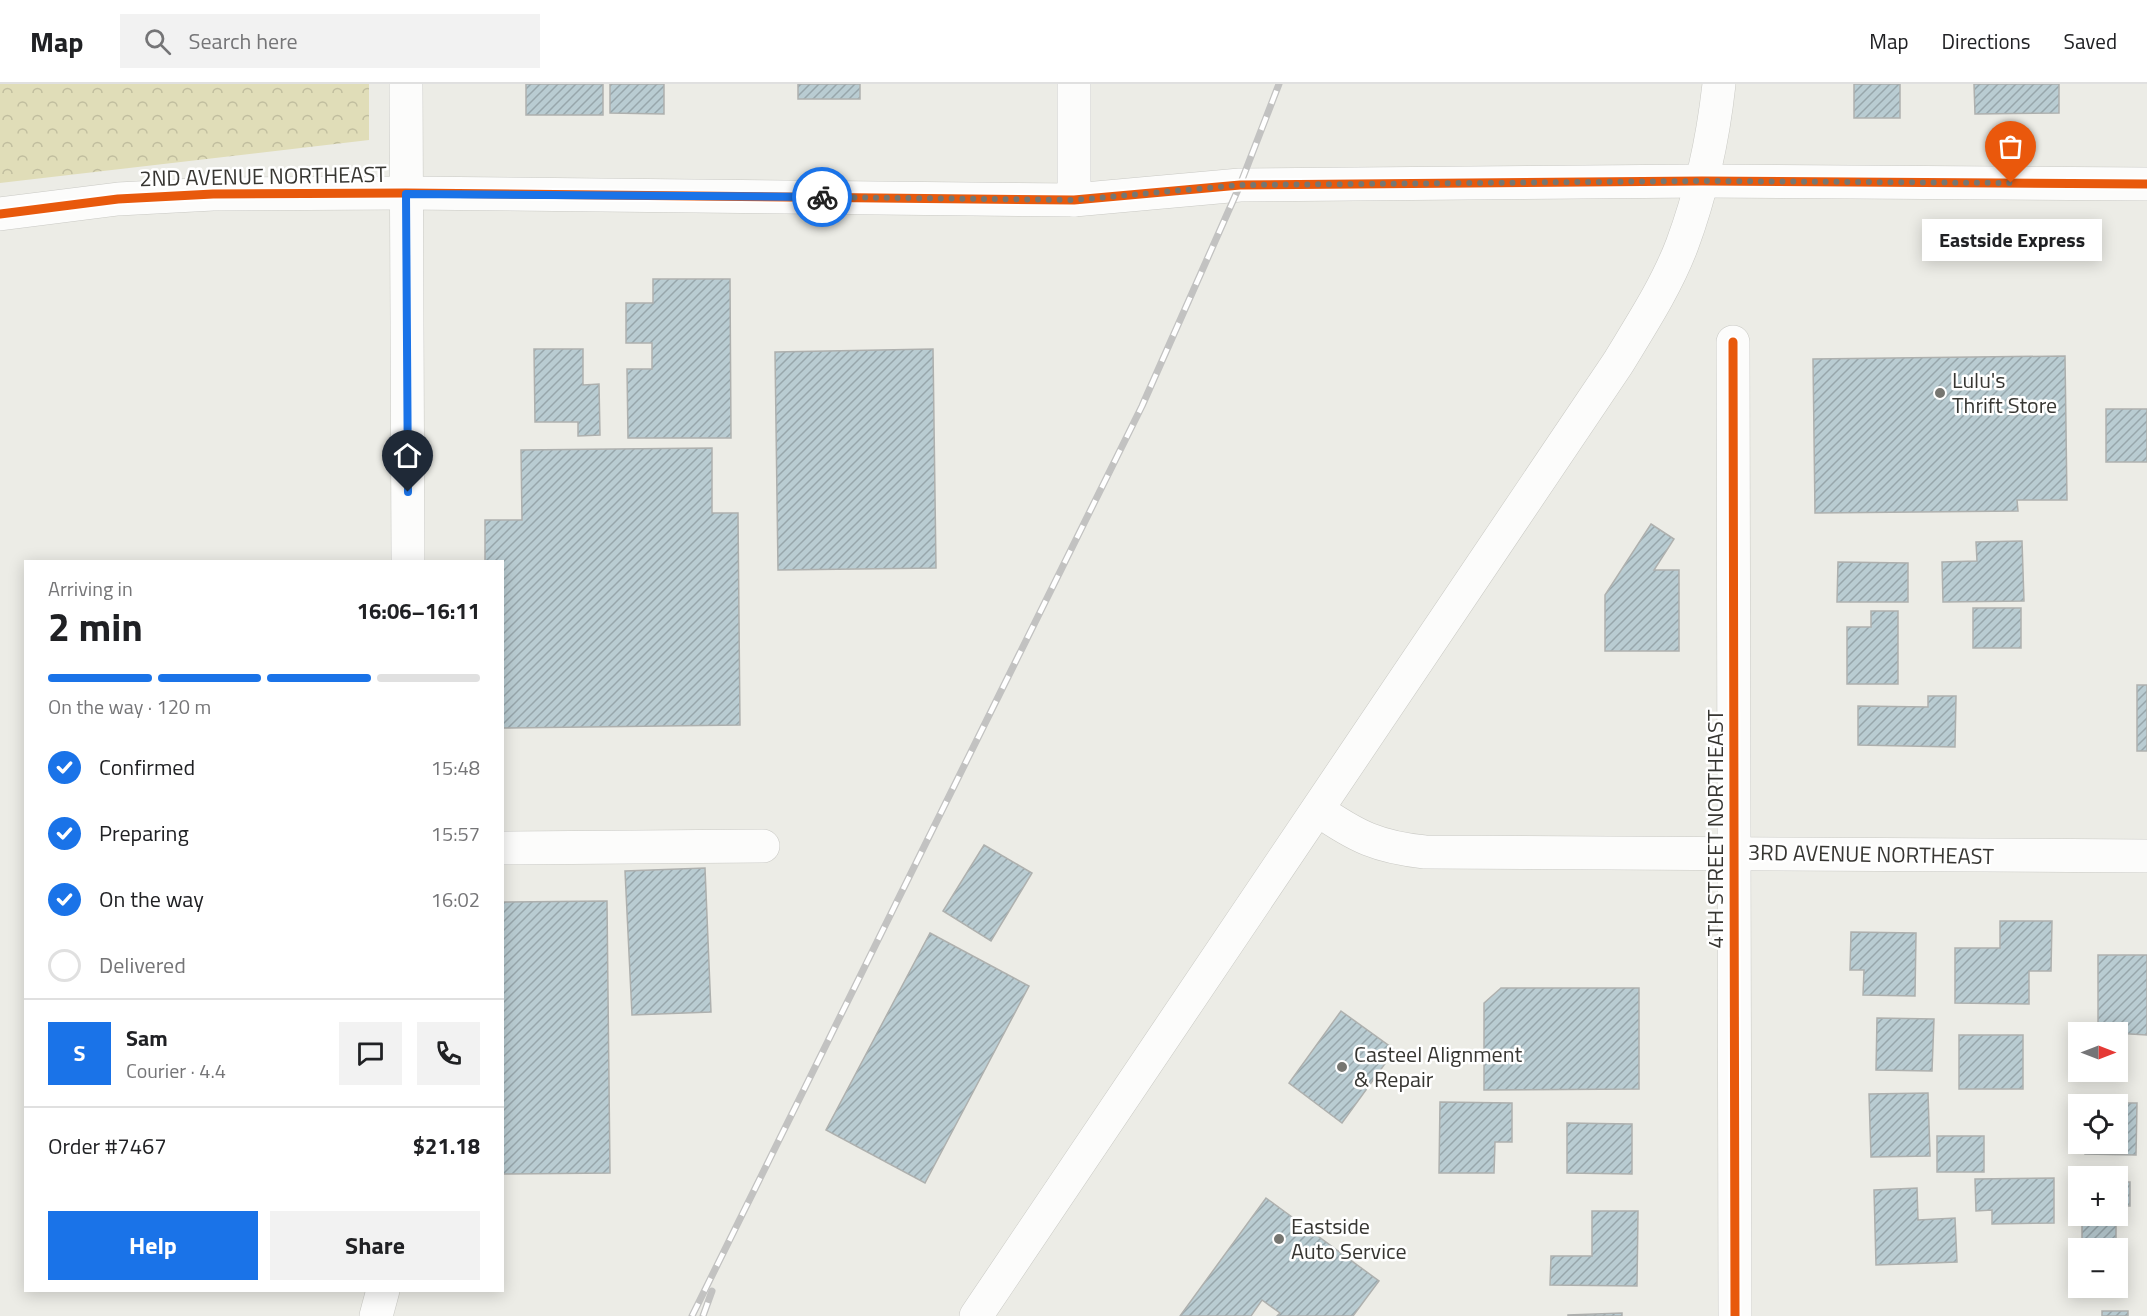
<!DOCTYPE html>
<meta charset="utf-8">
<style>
body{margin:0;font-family:"Titillium Web",sans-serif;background:#f2f2f2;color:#202124;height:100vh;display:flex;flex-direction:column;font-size:22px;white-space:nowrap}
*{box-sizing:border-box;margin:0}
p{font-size:20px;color:#757577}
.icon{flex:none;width:33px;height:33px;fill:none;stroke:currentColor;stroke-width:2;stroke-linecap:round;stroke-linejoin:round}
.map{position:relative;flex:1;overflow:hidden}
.details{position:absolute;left:24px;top:476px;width:480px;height:732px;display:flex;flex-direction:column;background:#fff;border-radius:0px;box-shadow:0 3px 15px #0003}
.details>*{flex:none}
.needle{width:39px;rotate:90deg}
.fabs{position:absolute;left:2068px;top:938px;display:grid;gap:12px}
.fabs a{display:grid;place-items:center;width:60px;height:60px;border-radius:0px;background:#fff;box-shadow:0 3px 15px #0003;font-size:30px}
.pin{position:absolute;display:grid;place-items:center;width:51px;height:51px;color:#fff;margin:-62px -26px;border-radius:50% 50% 50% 0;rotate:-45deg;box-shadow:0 0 6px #0007}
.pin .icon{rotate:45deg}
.courier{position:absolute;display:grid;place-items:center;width:60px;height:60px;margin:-30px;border:4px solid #1a73e8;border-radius:50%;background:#fff;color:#222;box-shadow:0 2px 8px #0007}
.bubble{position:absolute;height:42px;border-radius:0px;background:#fff;box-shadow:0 3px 15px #0003;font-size:20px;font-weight:700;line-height:42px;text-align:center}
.head em{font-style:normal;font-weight:700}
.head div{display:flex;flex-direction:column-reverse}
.head{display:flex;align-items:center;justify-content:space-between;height:102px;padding:0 24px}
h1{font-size:39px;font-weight:700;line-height:45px}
.bar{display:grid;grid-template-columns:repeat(4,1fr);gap:9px 6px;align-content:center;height:72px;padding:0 24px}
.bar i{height:8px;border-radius:4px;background:#e0e0e0}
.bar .current{background:#1a73e8}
.bar p{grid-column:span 4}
.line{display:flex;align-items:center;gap:15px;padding:0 24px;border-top:2px solid #e0e0e0}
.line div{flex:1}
.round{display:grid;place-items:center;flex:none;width:63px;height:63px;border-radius:0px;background:#f2f2f2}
ol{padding:0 24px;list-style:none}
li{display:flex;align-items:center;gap:18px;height:66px}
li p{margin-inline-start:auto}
li .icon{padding:6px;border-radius:50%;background:#1a73e8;color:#fff;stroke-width:4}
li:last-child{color:#757577}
li i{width:33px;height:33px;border:3px solid #e0e0e0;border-radius:50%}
.primary-button{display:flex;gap:12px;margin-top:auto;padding:12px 24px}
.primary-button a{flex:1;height:69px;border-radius:0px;background:#1a73e8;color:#fff;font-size:24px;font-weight:700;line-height:69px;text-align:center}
.primary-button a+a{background:#f2f2f2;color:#202124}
header{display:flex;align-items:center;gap:36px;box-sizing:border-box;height:84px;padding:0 30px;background:#fff;border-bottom:2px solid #e0e0e0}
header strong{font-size:28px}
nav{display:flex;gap:33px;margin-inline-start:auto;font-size:21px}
.search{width:420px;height:54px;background:#f2f2f2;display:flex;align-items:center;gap:15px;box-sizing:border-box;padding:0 21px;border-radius:0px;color:#757577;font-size:22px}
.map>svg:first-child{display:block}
.park{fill:url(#park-crowns)}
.building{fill:url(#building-hatch);stroke:#aeb0ae;stroke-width:1.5}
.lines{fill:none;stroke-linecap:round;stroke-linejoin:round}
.minor-casing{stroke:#c9c9c4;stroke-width:34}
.tertiary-casing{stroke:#c9c9c4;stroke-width:34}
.primary-casing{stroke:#c9c9c4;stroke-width:34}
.minor{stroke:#fcfcfb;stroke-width:33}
.tertiary{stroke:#fcfcfb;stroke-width:33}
.primary{stroke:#fcfcfb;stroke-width:33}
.rail-casing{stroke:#c2c2c1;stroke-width:7}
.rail{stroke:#fff;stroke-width:4.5;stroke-dasharray:14;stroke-linecap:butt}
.cycleway-casing{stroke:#fff;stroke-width:13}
.cycleway{stroke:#e8590c;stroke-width:9}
.done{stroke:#767671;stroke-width:6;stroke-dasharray:0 10.8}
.route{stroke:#1a73e8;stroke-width:8}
.poi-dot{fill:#767671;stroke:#fff;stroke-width:2}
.labels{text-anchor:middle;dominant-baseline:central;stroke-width:5;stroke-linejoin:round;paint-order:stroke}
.street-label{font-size:22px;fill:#373632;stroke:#fff}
.poi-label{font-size:22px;fill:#373632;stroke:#fff;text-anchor:start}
</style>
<header>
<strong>Map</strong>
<div class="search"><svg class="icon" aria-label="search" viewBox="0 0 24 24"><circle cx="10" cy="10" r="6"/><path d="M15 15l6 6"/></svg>Search here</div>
<nav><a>Map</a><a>Directions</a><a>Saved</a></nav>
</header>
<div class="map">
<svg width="2147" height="1232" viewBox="0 0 2147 1232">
<defs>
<pattern id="park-crowns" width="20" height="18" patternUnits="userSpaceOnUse" patternTransform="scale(1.5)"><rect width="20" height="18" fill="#e0ddb8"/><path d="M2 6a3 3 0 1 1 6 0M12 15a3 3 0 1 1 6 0" fill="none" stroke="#c1be9f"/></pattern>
<pattern id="building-hatch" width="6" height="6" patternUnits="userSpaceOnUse" patternTransform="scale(1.5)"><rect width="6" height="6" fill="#b9ccd2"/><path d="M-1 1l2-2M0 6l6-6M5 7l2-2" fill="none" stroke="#97a6ab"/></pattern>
</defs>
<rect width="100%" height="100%" fill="#ecece6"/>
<path class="park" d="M0 0H369V56L0 99Z"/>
<g class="building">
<rect x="526" y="0" width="77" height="31"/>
<path d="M610 0H664V30L610 29Z"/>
<rect x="798" y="0" width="62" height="15"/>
<rect x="1854" y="0" width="46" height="34"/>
<path d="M1974 0H2059V29L1975 30Z"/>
<path d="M653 195H730L731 354H628L627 285H652V259H626V219H653Z"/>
<path d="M534 265H583V301L599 300 600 351 578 352V338H535Z"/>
<path d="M933 265 936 484 778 486 775 268Z"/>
<path d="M2065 272 2067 416H2017L2018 427 1815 429 1813 275Z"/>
<rect x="2106" y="325" width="41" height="53"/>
<path d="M712 364V429H738L740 641 502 644V477H485V436H522L521 366Z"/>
<path d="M1651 440 1674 455 1654 486H1679V567H1605V511Z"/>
<path d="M2022 457 2024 517 1943 518 1942 478 1977 477 1976 458Z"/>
<path d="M1838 478 1908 479V518H1837Z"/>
<rect x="1973" y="524" width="48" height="40"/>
<path d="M1871 527H1898V600H1847V543H1871Z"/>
<rect x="2137" y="601" width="10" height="66"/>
<path d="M1928 612H1956L1955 663 1858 661V622L1928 623Z"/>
<path d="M984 761 1032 789 991 857 943 827Z"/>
<path d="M705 784 711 928 632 931 625 787Z"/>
<path d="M607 817 610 1089 502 1090V818Z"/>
<path d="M2000 837H2052L2051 887H2029V920L1955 919V864H2000Z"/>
<path d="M1851 848 1916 849 1915 912 1863 911 1864 886H1850Z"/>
<path d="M930 849 1029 902 925 1099 826 1046Z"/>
<path d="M2098 871H2147V951L2098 948Z"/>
<path d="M1501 904H1639V1005L1484 1006V919Z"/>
<path d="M1341 927 1395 966 1342 1039 1289 999Z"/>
<path d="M1877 934 1934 935 1932 987 1876 986Z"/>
<rect x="1959" y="951" width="64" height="54"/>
<path d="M1928 1009 1930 1072 1871 1073 1869 1010Z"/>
<path d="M1440 1018 1512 1019V1058H1495L1494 1089H1439Z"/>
<path d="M2085 1019H2137L2136 1071 2085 1070V1059H2118V1020Z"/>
<path d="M1567 1039 1632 1040V1090L1567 1089Z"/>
<rect x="1937" y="1052" width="47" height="36"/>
<path d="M2054 1094V1139L1992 1140V1126L1976 1127 1975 1095Z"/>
<rect x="2118" y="1098" width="12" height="24"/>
<path d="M1917 1104 1918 1136 1955 1134 1957 1178 1876 1181 1874 1106Z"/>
<path d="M1266 1114 1379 1197 1353 1232H1277L1280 1229 1262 1216 1251 1232H1180Z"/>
<path d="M1592 1127H1638L1637 1202 1550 1201 1551 1172H1592Z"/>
<rect x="2082" y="1131" width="34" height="33"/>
<rect x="2102" y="1227" width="26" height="5"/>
<path d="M1622 1229V1232H1568V1231Z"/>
</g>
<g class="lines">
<g class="minor-casing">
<g id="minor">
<path d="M406 0 408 477"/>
<path d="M1074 116V0"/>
<path d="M1733 258 1735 1232"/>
<path d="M1318 726C1357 753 1378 763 1425 768L2147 772"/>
<path d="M502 764 763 762"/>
<path d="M376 1232 383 1206"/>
</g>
</g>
<g class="tertiary-casing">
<path id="tertiary" d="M0 130 118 115 213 110 406 109 1074 116 1240 101 1702 97 2147 100"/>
</g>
<g class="primary-casing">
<path id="primary" d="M976 1232 1618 279C1641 241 1666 203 1682 161 1701 110 1713 55 1719 0"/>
</g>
<use href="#minor" class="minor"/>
<use href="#tertiary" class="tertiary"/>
<use href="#primary" class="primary"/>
<g class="rail-casing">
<g id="rail">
<path d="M692 1232 1142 322 1240 101 1279 0"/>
<path d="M703 1232 712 1207"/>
</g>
</g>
<use href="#rail" class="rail"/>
<g class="cycleway-casing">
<g id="cycleway">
<path d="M0 130 118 115 213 110 406 109 1074 116 1240 101 1702 97 2147 100"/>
<path d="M1733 258 1735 1232"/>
</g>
</g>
<use href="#cycleway" class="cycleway"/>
</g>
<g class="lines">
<path class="done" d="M822 113 1074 116 1240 101 1702 97 2011 99"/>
<path class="route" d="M408 408 406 110 822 113"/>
</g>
<g class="poi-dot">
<circle cx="1940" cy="309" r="6"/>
<circle cx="1342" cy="983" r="6"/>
<circle cx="1279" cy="1155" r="6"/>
</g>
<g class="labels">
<g class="street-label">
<text transform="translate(263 92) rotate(-1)">2ND AVENUE NORTHEAST</text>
<text transform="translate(1715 745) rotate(-90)">4TH STREET NORTHEAST</text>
<text transform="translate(1871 770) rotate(1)">3RD AVENUE NORTHEAST</text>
</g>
<g class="poi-label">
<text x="1952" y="296">Lulu's<tspan x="1952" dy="25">Thrift Store</tspan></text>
<text x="1354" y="970">Casteel Alignment<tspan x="1354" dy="25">&amp; Repair</tspan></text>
<text x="1291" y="1142">Eastside<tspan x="1291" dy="25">Auto Service</tspan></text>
</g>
</g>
</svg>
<div class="fabs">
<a><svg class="needle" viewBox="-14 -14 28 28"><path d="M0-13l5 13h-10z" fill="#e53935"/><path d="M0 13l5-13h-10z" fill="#757577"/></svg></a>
<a><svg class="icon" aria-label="locate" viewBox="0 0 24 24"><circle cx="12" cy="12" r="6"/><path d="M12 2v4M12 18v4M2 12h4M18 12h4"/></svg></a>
<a>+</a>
<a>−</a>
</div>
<div class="pin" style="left:2011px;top:99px;background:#ea580c"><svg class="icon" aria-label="bag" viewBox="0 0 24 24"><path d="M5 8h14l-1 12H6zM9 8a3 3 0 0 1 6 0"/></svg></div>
<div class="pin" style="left:408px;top:408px;background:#1f2937"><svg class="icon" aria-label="home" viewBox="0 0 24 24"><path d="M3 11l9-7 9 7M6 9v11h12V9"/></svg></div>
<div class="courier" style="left:822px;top:113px"><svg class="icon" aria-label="bike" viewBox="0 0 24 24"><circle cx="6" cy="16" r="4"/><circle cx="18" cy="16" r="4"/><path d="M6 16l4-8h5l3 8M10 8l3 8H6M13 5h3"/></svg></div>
<div class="bubble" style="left:1922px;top:135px;width:180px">Eastside Express</div>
<section class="details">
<div class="head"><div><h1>2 min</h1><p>Arriving in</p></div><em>16:06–16:11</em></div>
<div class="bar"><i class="current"></i><i class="current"></i><i class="current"></i><i></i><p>On the way · 120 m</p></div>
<ol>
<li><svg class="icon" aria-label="check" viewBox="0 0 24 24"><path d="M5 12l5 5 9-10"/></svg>Confirmed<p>15:48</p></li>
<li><svg class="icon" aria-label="check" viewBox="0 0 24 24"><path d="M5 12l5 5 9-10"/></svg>Preparing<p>15:57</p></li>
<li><svg class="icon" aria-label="check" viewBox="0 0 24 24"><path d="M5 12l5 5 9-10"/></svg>On the way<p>16:02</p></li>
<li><i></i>Delivered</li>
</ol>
<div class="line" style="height:108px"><b class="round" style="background:#1a73e8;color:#fff">S</b><div><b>Sam</b><p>Courier · 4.4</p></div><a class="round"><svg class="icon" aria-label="chat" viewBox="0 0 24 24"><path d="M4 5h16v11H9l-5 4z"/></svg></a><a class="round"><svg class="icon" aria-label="phone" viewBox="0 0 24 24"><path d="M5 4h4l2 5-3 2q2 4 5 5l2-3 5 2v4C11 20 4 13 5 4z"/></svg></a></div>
<div class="line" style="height:78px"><div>Order #7467</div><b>$21.18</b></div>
<div class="primary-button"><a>Help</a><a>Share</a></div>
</section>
</div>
